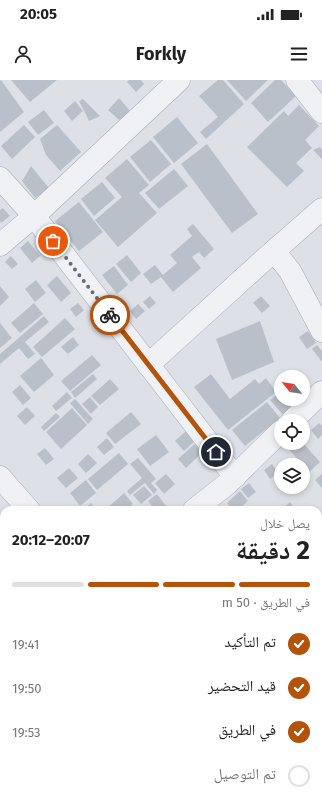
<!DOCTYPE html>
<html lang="ar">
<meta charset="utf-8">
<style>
body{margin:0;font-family:"Fira Sans","Noto Naskh Arabic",sans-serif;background:#f2f2f2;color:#222;direction:rtl;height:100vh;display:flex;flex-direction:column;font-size:15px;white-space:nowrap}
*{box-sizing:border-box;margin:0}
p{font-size:13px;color:#767676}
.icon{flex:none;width:22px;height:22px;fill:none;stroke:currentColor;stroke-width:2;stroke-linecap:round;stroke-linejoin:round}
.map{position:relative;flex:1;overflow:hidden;direction:ltr}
.details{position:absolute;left:0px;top:426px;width:322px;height:300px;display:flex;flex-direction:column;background:#fff;border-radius:12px 12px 0 0;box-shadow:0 2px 6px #0003;direction:rtl}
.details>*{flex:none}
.needle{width:26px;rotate:300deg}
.tools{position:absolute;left:274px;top:290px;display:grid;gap:8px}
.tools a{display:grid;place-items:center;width:36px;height:36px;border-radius:50%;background:#fff;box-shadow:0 2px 6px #0003;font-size:20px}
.pin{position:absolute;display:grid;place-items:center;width:34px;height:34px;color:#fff;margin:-17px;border:2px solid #fff;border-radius:50%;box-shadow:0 1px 4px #0007}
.courier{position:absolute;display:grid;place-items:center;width:40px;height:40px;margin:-20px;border:3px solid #b45309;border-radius:50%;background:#fff;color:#222;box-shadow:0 1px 5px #0007}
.overview em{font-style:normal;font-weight:700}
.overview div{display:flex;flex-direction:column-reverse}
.overview{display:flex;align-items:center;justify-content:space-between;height:68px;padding:0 12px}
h1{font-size:26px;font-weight:700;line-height:30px}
.bar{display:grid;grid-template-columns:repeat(4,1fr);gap:6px 4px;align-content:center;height:48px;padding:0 12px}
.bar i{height:5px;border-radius:3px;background:#e0e0e0}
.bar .on{background:#b45309}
.bar p{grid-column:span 4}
ol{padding:0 12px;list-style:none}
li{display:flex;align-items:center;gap:12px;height:44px}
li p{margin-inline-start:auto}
li .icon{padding:4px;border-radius:50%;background:#b45309;color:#fff;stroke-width:4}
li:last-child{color:#767676}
li i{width:22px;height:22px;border:2px solid #e0e0e0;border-radius:50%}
.status{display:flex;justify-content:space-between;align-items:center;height:28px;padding:0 20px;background:#fff;direction:ltr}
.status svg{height:11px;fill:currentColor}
header{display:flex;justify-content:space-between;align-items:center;height:52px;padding:0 12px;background:#fff;font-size:18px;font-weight:700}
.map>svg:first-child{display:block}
.building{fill:#bac0ca}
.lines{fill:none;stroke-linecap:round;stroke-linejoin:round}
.minor-casing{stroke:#a6abb4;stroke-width:23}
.minor{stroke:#eff1f5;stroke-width:22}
.done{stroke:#666d79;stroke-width:4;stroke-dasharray:0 7.2}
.route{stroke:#b45309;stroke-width:5}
</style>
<div class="status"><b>20:05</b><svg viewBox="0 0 49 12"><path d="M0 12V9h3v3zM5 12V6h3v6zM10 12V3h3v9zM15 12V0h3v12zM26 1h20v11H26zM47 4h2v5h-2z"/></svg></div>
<header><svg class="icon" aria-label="menu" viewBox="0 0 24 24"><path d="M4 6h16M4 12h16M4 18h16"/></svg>Forkly<svg class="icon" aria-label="person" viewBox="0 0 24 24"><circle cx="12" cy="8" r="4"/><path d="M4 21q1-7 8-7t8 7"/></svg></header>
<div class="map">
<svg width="322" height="726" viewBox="0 0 322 726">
<rect width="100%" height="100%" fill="#dde1e7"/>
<g class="building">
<path d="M1 0 24 32 0 52V1Z"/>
<path d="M11 0H57L30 22Z"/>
<path d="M129 0H141L144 4 136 12 127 2Z"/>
<path d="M218 0H223L244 24 206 59 200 52 218 37 199 16Z"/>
<path d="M227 0H268L246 21Z"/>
<path d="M275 0H281L296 16 268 42 251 23Z"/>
<path d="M119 18 132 33 119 40 108 30Z"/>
<path d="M83 19 100 36 89 41 79 21Z"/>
<path d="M75 21 83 31 72 41 64 31Z"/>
<path d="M299 25 319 46 305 60 312 68 296 83 304 91 287 107 247 67 284 31 288 36Z"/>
<path d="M44 30 54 43 38 55 28 42Z"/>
<path d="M177 37 198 63 174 83 153 57Z"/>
<path d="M24 45 35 57 12 79 1 66Z"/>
<path d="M57 45 81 72 60 91 46 75 40 59Z"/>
<path d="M151 60 171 84 150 102 130 77Z"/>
<path d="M207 64 258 134 232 153 181 84Z"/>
<path d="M320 67 322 70V79L313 70Z"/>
<path d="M127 79 149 105 139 113 157 133 118 167 95 140 122 117 105 98Z"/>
<path d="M31 86 49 108 35 118 22 101Z"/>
<path d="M174 89 188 106 159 129 145 113Z"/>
<path d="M102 102 115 118 94 136 81 119Z"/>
<path d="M79 122 103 152 79 171 55 141Z"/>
<path d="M3 128 10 136 1 143 0 141V130Z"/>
<path d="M193 144 214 169 204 178 199 172 192 177 201 188 173 212 161 197 151 204 143 194 155 185 163 195 177 183 170 175 192 156 187 149Z"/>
<path d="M28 161 40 176 32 183 20 168Z"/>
<path d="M127 175 141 193 131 202 116 184Z"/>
<path d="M11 176 18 184 12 189 5 182Z"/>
<path d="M114 186 128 205 117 214 102 195Z"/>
<path d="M57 196 71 213 61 222 47 205Z"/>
<path d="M36 200 46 213 35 222 25 209Z"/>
<path d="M0 206 9 217 0 226Z"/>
<path d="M150 216 156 223 149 229 143 222Z"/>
<path d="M261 216 270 226 262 233 253 223Z"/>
<path d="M34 223 43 234 20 253 11 243Z"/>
<path d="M78 223 84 230 76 237 70 229Z"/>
<path d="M138 224 145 231 136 239 130 231Z"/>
<path d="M44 236 49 242 25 262 35 274 28 279 19 268 0 284V274Z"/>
<path d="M65 238 75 249 42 277 33 267Z"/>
<path d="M260 241 274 282 232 300 216 259Z"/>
<path d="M0 243 12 258 0 268Z"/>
<path d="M308 251 316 263 307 269 299 257Z"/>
<path d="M73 257 79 265 68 274 61 267Z"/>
<path d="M317 265 322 271V282L312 269Z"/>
<path d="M92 275 101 285 70 311 61 301Z"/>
<path d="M41 278 54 295 34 312 20 296Z"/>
<path d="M93 294 97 299 75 318 71 312Z"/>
<path d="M211 294 230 319 255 299 259 304 266 298 276 312 228 350 194 307Z"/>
<path d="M303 298 313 310 303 318Z"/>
<path d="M110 299 119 309 100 325 91 316Z"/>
<path d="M20 305 31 318 23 325 12 312Z"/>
<path d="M281 311V319H302L283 335 270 320Z"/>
<path d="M67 312 72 318 56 331 52 326Z"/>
<path d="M90 317 98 327 91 334 82 324Z"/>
<path d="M75 319 93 339 88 344 70 323Z"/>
<path d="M267 322 280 338 245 366 232 350Z"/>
<path d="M27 327 35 336 25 345 17 336Z"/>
<path d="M72 328 87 345 61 369 46 352Z"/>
<path d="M131 332 141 344 115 364 106 353Z"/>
<path d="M56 333 60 337 44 351 41 347Z"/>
<path d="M319 343 322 346V355L318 359 311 350Z"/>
<path d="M187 350 196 360 184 371 175 361Z"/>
<path d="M156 355 169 372 150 386 137 369Z"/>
<path d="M107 358 114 367 104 375 97 367Z"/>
<path d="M198 361 206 369 186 388 178 379Z"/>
<path d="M283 363H303L320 382 309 392Z"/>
<path d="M45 368 54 379 46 385 37 374Z"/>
<path d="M119 373 128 384 97 410 88 399Z"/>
<path d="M88 374 97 383 86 393 78 384Z"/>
<path d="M138 378 156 399 151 403 157 410 154 414 145 403 130 415 127 411 142 398 130 384Z"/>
<path d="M272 384 278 393 270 399 264 390Z"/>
<path d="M69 388 78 398 66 408 57 398Z"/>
<path d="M166 394 175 404 164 414 155 403Z"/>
<path d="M322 394V408L315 400Z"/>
<path d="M86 400 96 413 80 426 70 413Z"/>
<path d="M249 403 256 412 248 418 241 409Z"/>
<path d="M144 406 152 415 141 424 133 415Z"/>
<path d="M240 411 248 421 238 430H233L227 423Z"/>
<path d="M124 413 133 424 126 430H105Z"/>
<path d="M157 414 166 426 161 430H155L148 421Z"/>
<path d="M290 422 296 430H281Z"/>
<path d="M91 423 96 429 95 430H83Z"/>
<path d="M0 631 4 635V648L0 652Z"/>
<path d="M0 655 4 659V676L0 679Z"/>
<path d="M4 690V714L0 710V693Z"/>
<path d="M318 716 322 720V725L321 726H302L306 722H318Z"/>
</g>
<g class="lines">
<g class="minor-casing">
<g id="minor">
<path d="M297 0 322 32"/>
<path d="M0 98 34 136 235 397"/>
<path d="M0 165 34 136 179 0"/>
<path d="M274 171 290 191 322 251"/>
<path d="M148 285 266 178 322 129"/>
<path d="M292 341 322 312"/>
<path d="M0 397 29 430"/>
<path d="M194 430 227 404 281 351"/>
<path d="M318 555 322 552"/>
<path d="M0 584 4 581"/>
<path d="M318 640 322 641"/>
<path d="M318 692 322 689"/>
<path d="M112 726 117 722"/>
<path d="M280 726 285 722"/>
</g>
</g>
<use href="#minor" class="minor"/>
</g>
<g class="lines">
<path class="done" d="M53 161 110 235"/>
<path class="route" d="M110 235 216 372"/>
</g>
</svg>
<div class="tools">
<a><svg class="needle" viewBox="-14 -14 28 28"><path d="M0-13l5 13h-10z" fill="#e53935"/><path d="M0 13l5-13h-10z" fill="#767676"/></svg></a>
<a><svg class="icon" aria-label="locate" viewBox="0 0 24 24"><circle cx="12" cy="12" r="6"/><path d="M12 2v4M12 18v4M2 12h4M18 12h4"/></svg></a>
<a><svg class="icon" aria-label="layers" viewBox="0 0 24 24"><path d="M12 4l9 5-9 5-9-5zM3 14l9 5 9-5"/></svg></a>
</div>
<div class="pin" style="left:53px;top:161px;background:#ea580c"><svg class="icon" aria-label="bag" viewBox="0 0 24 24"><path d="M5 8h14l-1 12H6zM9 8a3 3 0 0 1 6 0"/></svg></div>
<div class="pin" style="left:216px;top:372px;background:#1f2937"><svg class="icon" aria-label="home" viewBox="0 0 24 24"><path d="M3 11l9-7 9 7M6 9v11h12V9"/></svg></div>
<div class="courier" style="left:110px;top:235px"><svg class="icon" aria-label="bike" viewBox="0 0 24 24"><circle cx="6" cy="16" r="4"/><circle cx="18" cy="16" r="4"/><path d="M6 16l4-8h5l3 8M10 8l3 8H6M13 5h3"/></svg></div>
<section class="details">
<div class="overview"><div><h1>2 دقيقة</h1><p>يصل خلال</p></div><em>20:07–20:12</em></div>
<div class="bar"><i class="on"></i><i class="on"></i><i class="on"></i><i></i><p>في الطريق · 50 m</p></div>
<ol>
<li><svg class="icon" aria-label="check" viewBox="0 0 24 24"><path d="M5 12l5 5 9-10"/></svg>تم التأكيد<p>19:41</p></li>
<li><svg class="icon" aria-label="check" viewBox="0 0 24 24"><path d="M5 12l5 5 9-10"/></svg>قيد التحضير<p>19:50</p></li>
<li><svg class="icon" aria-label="check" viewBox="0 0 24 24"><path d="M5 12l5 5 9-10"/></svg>في الطريق<p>19:53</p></li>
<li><i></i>تم التوصيل</li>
</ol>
</section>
</div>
